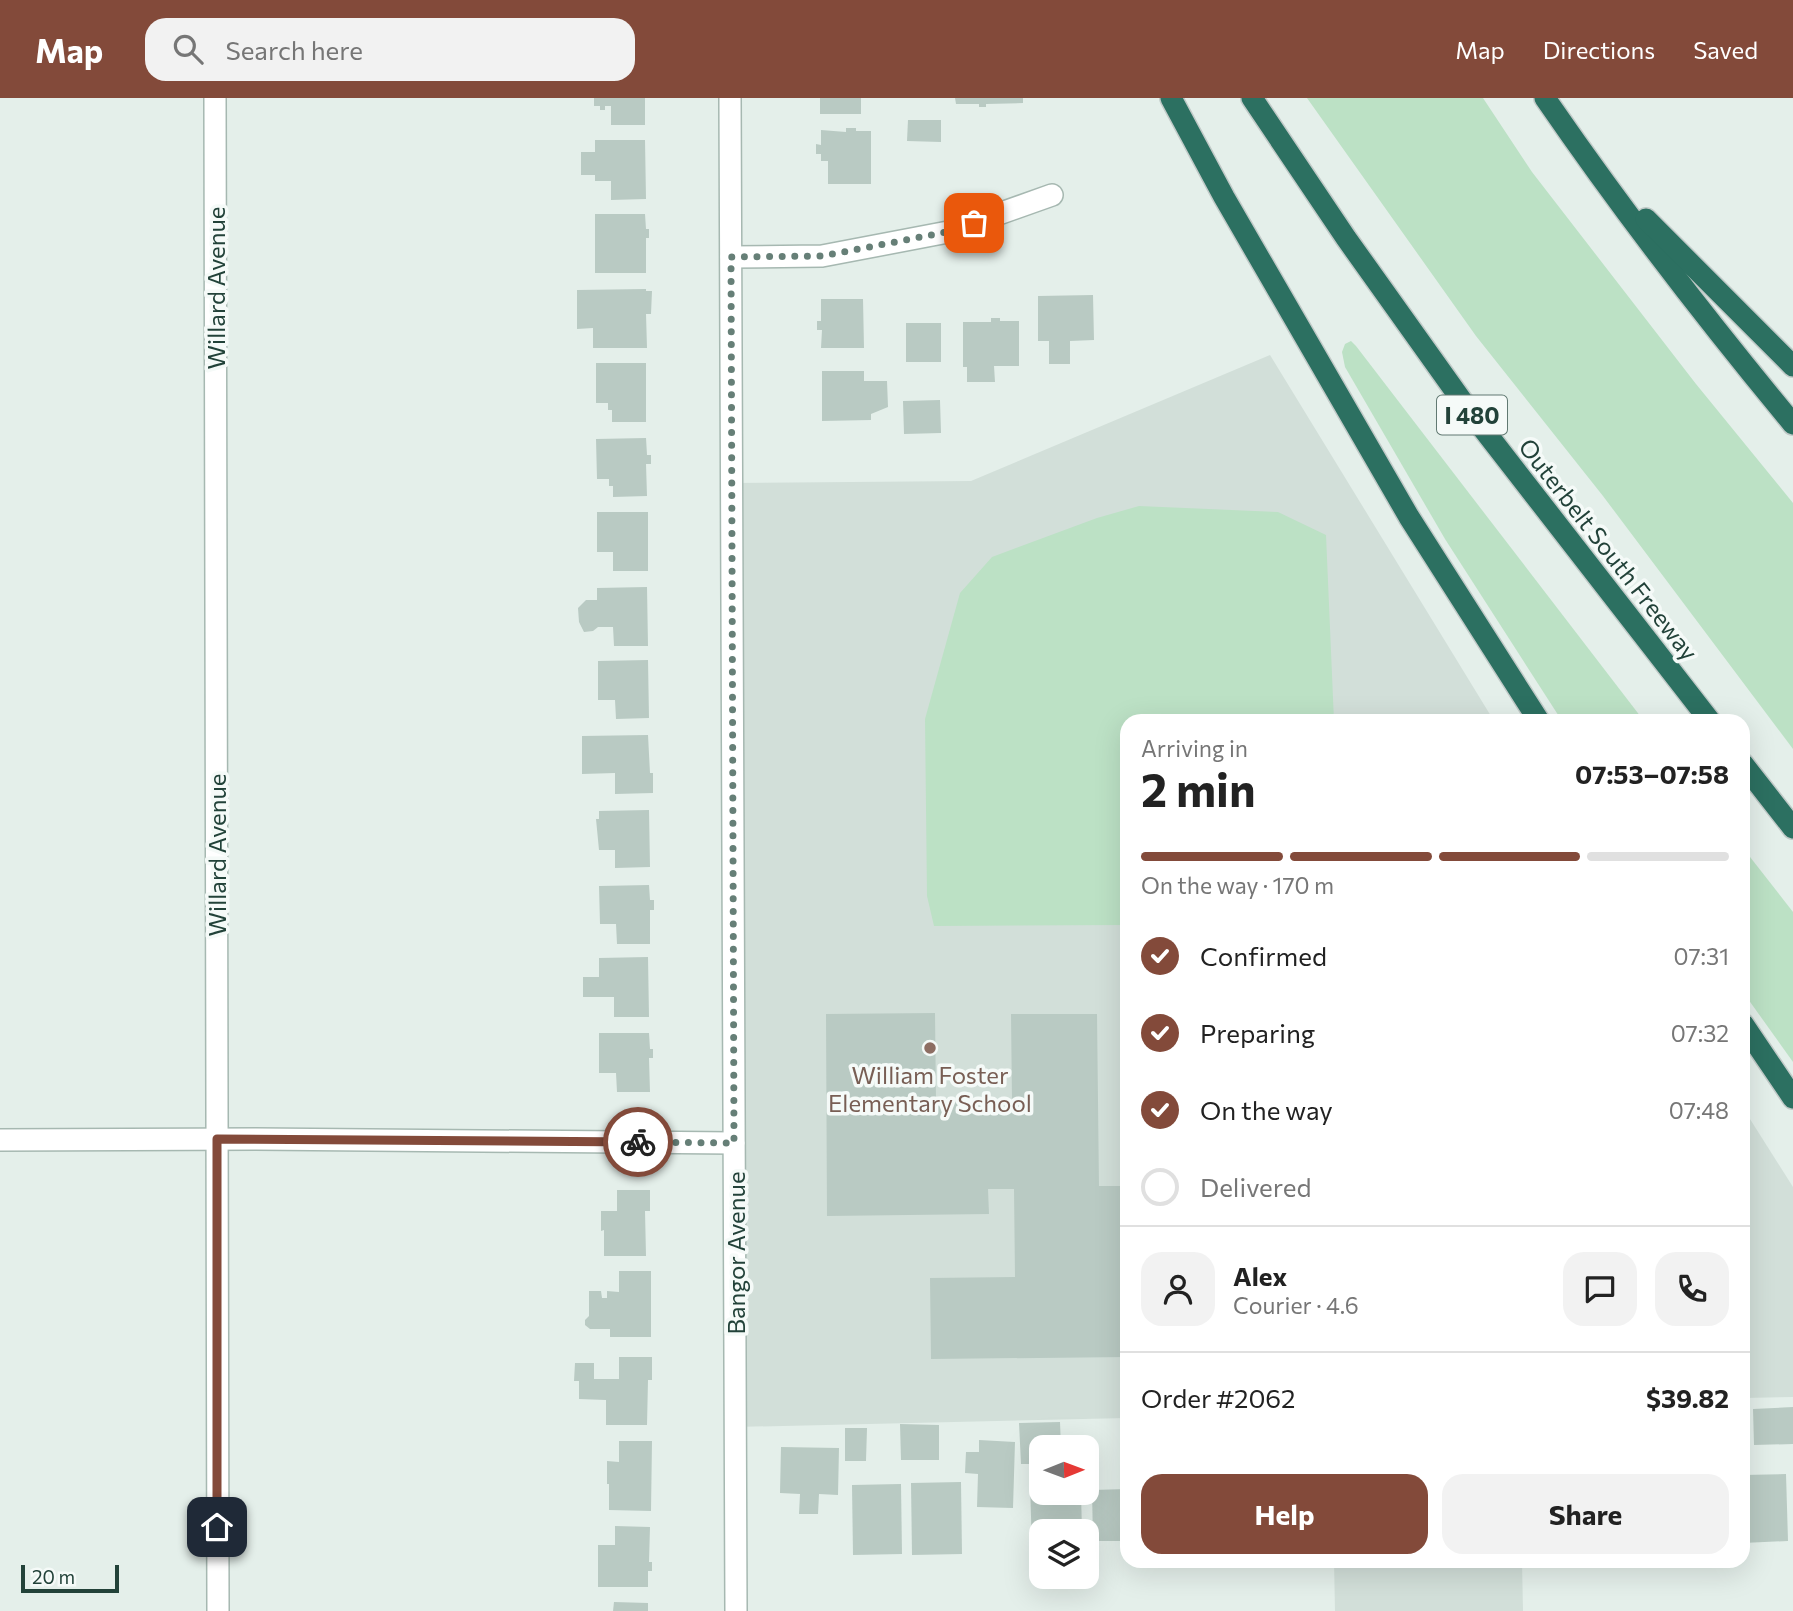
<!DOCTYPE html>
<meta charset="utf-8">
<style>
body{margin:0;font-family:Commissioner,sans-serif;background:#f2f2f2;color:#222;height:100vh;display:flex;flex-direction:column;font-size:26px;white-space:nowrap}
*{box-sizing:border-box;margin:0}
p{font-size:23px;color:#767676}
.icon{flex:none;width:38px;height:38px;fill:none;stroke:currentColor;stroke-width:2;stroke-linecap:round;stroke-linejoin:round}
.map{position:relative;flex:1;overflow:hidden}
.details{position:absolute;left:1120px;top:616px;width:630px;height:854px;display:flex;flex-direction:column;background:#fff;border-radius:21px;box-shadow:0 7px 28px #0002}
.details>*{flex:none}
.needle{width:46px;rotate:89deg}
.tools{position:absolute;left:1029px;top:1337px;display:grid;gap:14px}
.tools a{display:grid;place-items:center;width:70px;height:70px;border-radius:14px;background:#fff;box-shadow:0 7px 28px #0002;font-size:35px}
.scale{position:absolute;left:21px;bottom:18px;width:98px;box-sizing:border-box;padding-left:7px;border:4px solid #224239;border-top:0;font-size:19px;line-height:24px;white-space:nowrap;color:#224239;-webkit-text-stroke:5px #f5faf8;paint-order:stroke}
.pin{position:absolute;display:grid;place-items:center;width:60px;height:60px;color:#fff;margin:-30px;border-radius:14px;box-shadow:0 4px 10px #0006}
.courier{position:absolute;display:grid;place-items:center;width:70px;height:70px;margin:-35px;border:5px solid #834a3a;border-radius:50%;background:#fff;color:#222;box-shadow:0 2px 9px #0007}
.head em{font-style:normal;font-weight:700}
.head div{display:flex;flex-direction:column-reverse}
.head{display:flex;align-items:center;justify-content:space-between;height:119px;padding:0 21px}
h1{font-size:46px;font-weight:700;line-height:52px}
.bar{display:grid;grid-template-columns:repeat(4,1fr);gap:10px 7px;align-content:center;height:84px;padding:0 21px}
.bar i{height:9px;border-radius:5px;background:#e0e0e0}
.bar .selected{background:#834a3a}
.bar p{grid-column:span 4}
.line{display:flex;align-items:center;gap:18px;padding:0 21px;border-top:2px solid #e0e0e0}
.line div{flex:1}
.round{display:grid;place-items:center;flex:none;width:74px;height:74px;border-radius:21px;background:#f2f2f2}
ol{padding:0 21px;list-style:none}
li{display:flex;align-items:center;gap:21px;height:77px}
li p{margin-inline-start:auto}
li .icon{padding:7px;border-radius:50%;background:#834a3a;color:#fff;stroke-width:4}
li:last-child{color:#767676}
li i{width:38px;height:38px;border:4px solid #e0e0e0;border-radius:50%}
.action{display:flex;gap:14px;margin-top:auto;padding:14px 21px}
.action a{flex:1;height:80px;border-radius:21px;background:#834a3a;color:#fff;font-size:28px;font-weight:700;line-height:80px;text-align:center}
.action a+a{background:#f2f2f2;color:#222}
header{display:flex;align-items:center;gap:42px;box-sizing:border-box;height:98px;padding:0 35px;background:#834a3a;color:#fff}
header strong{font-size:33px}
nav{display:flex;gap:38px;margin-inline-start:auto;font-size:24px}
.search{width:490px;height:63px;background:#f2f2f2;display:flex;align-items:center;gap:18px;box-sizing:border-box;padding:0 24px;border-radius:21px;color:#767676;font-size:26px}
.map>svg:first-child{display:block}
.built{fill:#d2dfd9}
.green{fill:#bce1c5}
.building{fill:#b9cac3}
.lines{fill:none;stroke-linecap:round;stroke-linejoin:round}
.minor-casing{stroke:#a6b8b1;stroke-width:24}
.motorway-casing{stroke:#c1cac8;stroke-width:24}
.minor{stroke:#fff;stroke-width:21}
.motorway{stroke:#2c7061;stroke-width:21}
.done{stroke:#667f77;stroke-width:7;stroke-dasharray:0 12.6}
.route{stroke:#834a3a;stroke-width:9}
.education-dot{fill:#8d6e63;stroke:#f5faf8;stroke-width:2.5}
.labels{text-anchor:middle;dominant-baseline:central;stroke-width:7;stroke-linejoin:round;paint-order:stroke}
.shield{fill:#f5faf8;stroke:#617972;stroke-width:2}
.shield-label{font-size:23px;font-weight:bold;fill:#224239}
.street-label{font-size:24px;fill:#224239;stroke:#f5faf8}
.education-label{font-size:24px;fill:#785e54;stroke:#f5faf8}
</style>
<header>
<strong>Map</strong>
<div class="search"><svg class="icon" aria-label="search" viewBox="0 0 24 24"><circle cx="10" cy="10" r="6"/><path d="M15 15l6 6"/></svg>Search here</div>
<nav><a>Map</a><a>Directions</a><a>Saved</a></nav>
</header>
<div class="map">
<svg width="1793" height="1513" viewBox="0 0 1793 1513">
<rect width="100%" height="100%" fill="#e4efea"/>
<g class="built">
<path d="M1270 257 1494 623H1127V1320L735 1329 731 385 971 383Z"/>
<path d="M1743 1010 1793 1089V1299L1743 1300Z"/>
<path d="M1334 1463H1522L1523 1513H1335Z"/>
</g>
<g class="green">
<path d="M1307 0H1483L1532 74 1696 286 1793 405V651L1603 398 1476 238Z"/>
<path d="M1351 243 1356 248 1644 623H1562L1445 441 1345 269 1342 254 1345 246Z"/>
<path d="M1139 408 1278 414 1326 437 1334 623H1127V827L934 828 927 798 925 621 960 495 992 459 1097 420Z"/>
<path d="M1743 750 1793 814V964L1743 894Z"/>
</g>
<g class="building">
<path d="M594 0H645V27H611V8H605V12H600V8H594Z"/>
<rect x="820" y="0" width="41" height="16"/>
<path d="M955 0H1023V5L986 6V9H979V6H956Z"/>
<path d="M908 22H941V44L907 43Z"/>
<path d="M846 30H856V33H871V86H828V63H821V56H816V46L821 47V32L846 34Z"/>
<path d="M595 42H645L646 101 611 102V83H595V77H581V54H595Z"/>
<path d="M595 116H645L646 131H649V140H646V175H595Z"/>
<path d="M646 191V193H652L651 216H646L647 250H593V230L577 231V192Z"/>
<path d="M1093 197 1094 242 1070 243V266H1049V243H1038V198Z"/>
<path d="M821 201H863L864 250H821L822 232H817V223H821Z"/>
<path d="M991 220H1000V223H1019V268H994L995 284H967V269H963V224H991Z"/>
<rect x="906" y="225" width="35" height="39"/>
<path d="M596 265H646V324H612V312H608V305H596Z"/>
<path d="M822 273H864V283H887L888 309 871 316V322L822 323Z"/>
<path d="M940 302 941 335 904 336 903 303Z"/>
<path d="M646 340 647 357H651V366H646L647 398 613 399V388H609V381H597L596 341Z"/>
<path d="M597 414H648V473H613V454H597Z"/>
<path d="M647 489 648 548H614L613 529H598L593 533 584 534 579 524 578 510 586 502H597V490Z"/>
<path d="M648 562 649 620 616 621 615 602H598V563Z"/>
<path d="M648 637 650 675H653V695L615 696V675L582 676V638Z"/>
<path d="M649 712 650 769 615 770V752H599L596 721H599V713Z"/>
<path d="M649 787 650 802H654V812H650V846H617L616 826H600L599 788Z"/>
<path d="M648 859 649 919H614V899H583V879H599V860Z"/>
<path d="M935 915 936 1003 1012 1002 1011 916H1097L1099 1088H1127V1259L931 1261 930 1180 1015 1179 1014 1091H988L989 1116 827 1118 826 916Z"/>
<path d="M599 935H649L650 951H653V960H649L650 994H617L616 975H599Z"/>
<path d="M617 1092H650V1113H645L646 1158H604V1132L601 1133V1113H617Z"/>
<path d="M619 1173H651V1239H610V1231H590L585 1227V1222L589 1218V1193H601L602 1200H607V1193L619 1194Z"/>
<path d="M619 1259H652V1282H648L647 1327H606V1302L579 1301V1283H574L575 1265H594V1281H619Z"/>
<path d="M1793 1309V1346L1754 1347 1753 1311Z"/>
<path d="M1060 1324 1061 1349H1041V1366H1021L1019 1325Z"/>
<path d="M900 1326 939 1327V1362H901Z"/>
<path d="M845 1330H867L866 1363H845Z"/>
<path d="M979 1342 1015 1344 1013 1410 977 1409 978 1376 965 1375 966 1354H979Z"/>
<path d="M619 1343H652L651 1413 609 1412V1386H607V1363L619 1364Z"/>
<path d="M781 1349 839 1350 838 1397 819 1396 818 1416H799L800 1396 780 1395Z"/>
<path d="M1786 1376 1788 1443 1743 1445V1377Z"/>
<path d="M1030 1383H1041V1395H1081L1082 1433H1041V1453L1032 1454Z"/>
<path d="M961 1384 962 1456 912 1457 911 1385Z"/>
<path d="M901 1386 902 1456 853 1457 852 1387Z"/>
<path d="M1127 1391V1443H1093L1092 1392Z"/>
<path d="M615 1428 650 1429 649 1464H652V1473H648V1489H598V1447H615Z"/>
<path d="M614 1504 648 1505V1513H613Z"/>
</g>
<g class="lines">
<g class="minor-casing">
<g id="minor">
<path d="M215 0 218 1513"/>
<path d="M730 0 736 1513"/>
<path d="M731 159 822 158 948 134 1052 97"/>
<path d="M0 1042 256 1041 734 1045"/>
</g>
</g>
<g class="motorway-casing">
<g id="motorway">
<path d="M1171 0 1224 99 1409 419 1539 623"/>
<path d="M1252 0 1346 140 1470 314 1710 623"/>
<path d="M1545 0C1622 112 1706 221 1793 326"/>
<path d="M1646 121 1793 268"/>
<path d="M1743 666 1793 730"/>
<path d="M1743 926 1793 1000"/>
</g>
</g>
<use href="#minor" class="minor"/>
<use href="#motorway" class="motorway"/>
</g>
<g class="lines">
<path class="done" d="M638 1044 734 1045 731 159 822 158 947 134 974 125"/>
<path class="route" d="M217 1429V1041L638 1044"/>
</g>
<circle class="education-dot" cx="930" cy="950" r="7"/>
<g class="labels">
<rect class="shield" x="1437" y="297.5" width="70" height="39" rx="5"/>
<g class="shield-label">
<text x="1472" y="317">I 480</text>
</g>
<g class="street-label">
<text transform="translate(215 190) rotate(-90)">Willard Avenue</text>
<text transform="translate(1609 451) rotate(52)">Outerbelt South Freeway</text>
<text transform="translate(216 757) rotate(-90)">Willard Avenue</text>
<text transform="translate(735 1155) rotate(-90)">Bangor Avenue</text>
</g>
<g class="education-label">
<text x="930" y="976">William Foster<tspan x="930" dy="28">Elementary School</tspan></text>
</g>
</g>
</svg>
<div class="tools">
<a><svg class="needle" viewBox="-14 -14 28 28"><path d="M0-13l5 13h-10z" fill="#e53935"/><path d="M0 13l5-13h-10z" fill="#767676"/></svg></a>
<a><svg class="icon" aria-label="layers" viewBox="0 0 24 24"><path d="M12 4l9 5-9 5-9-5zM3 14l9 5 9-5"/></svg></a>
</div>
<div class="scale">20 m</div>
<div class="pin" style="left:974px;top:125px;background:#ea580c"><svg class="icon" aria-label="bag" viewBox="0 0 24 24"><path d="M5 8h14l-1 12H6zM9 8a3 3 0 0 1 6 0"/></svg></div>
<div class="pin" style="left:217px;top:1429px;background:#1f2937"><svg class="icon" aria-label="home" viewBox="0 0 24 24"><path d="M3 11l9-7 9 7M6 9v11h12V9"/></svg></div>
<div class="courier" style="left:638px;top:1044px"><svg class="icon" aria-label="bike" viewBox="0 0 24 24"><circle cx="6" cy="16" r="4"/><circle cx="18" cy="16" r="4"/><path d="M6 16l4-8h5l3 8M10 8l3 8H6M13 5h3"/></svg></div>
<section class="details">
<div class="head"><div><h1>2 min</h1><p>Arriving in</p></div><em>07:53–07:58</em></div>
<div class="bar"><i class="selected"></i><i class="selected"></i><i class="selected"></i><i></i><p>On the way · 170 m</p></div>
<ol>
<li><svg class="icon" aria-label="check" viewBox="0 0 24 24"><path d="M5 12l5 5 9-10"/></svg>Confirmed<p>07:31</p></li>
<li><svg class="icon" aria-label="check" viewBox="0 0 24 24"><path d="M5 12l5 5 9-10"/></svg>Preparing<p>07:32</p></li>
<li><svg class="icon" aria-label="check" viewBox="0 0 24 24"><path d="M5 12l5 5 9-10"/></svg>On the way<p>07:48</p></li>
<li><i></i>Delivered</li>
</ol>
<div class="line" style="height:126px"><a class="round"><svg class="icon" aria-label="person" viewBox="0 0 24 24"><circle cx="12" cy="8" r="4"/><path d="M4 21q1-7 8-7t8 7"/></svg></a><div><b>Alex</b><p>Courier · 4.6</p></div><a class="round"><svg class="icon" aria-label="chat" viewBox="0 0 24 24"><path d="M4 5h16v11H9l-5 4z"/></svg></a><a class="round"><svg class="icon" aria-label="phone" viewBox="0 0 24 24"><path d="M5 4h4l2 5-3 2q2 4 5 5l2-3 5 2v4C11 20 4 13 5 4z"/></svg></a></div>
<div class="line" style="height:91px"><div>Order #2062</div><b>$39.82</b></div>
<div class="action"><a>Help</a><a>Share</a></div>
</section>
</div>
